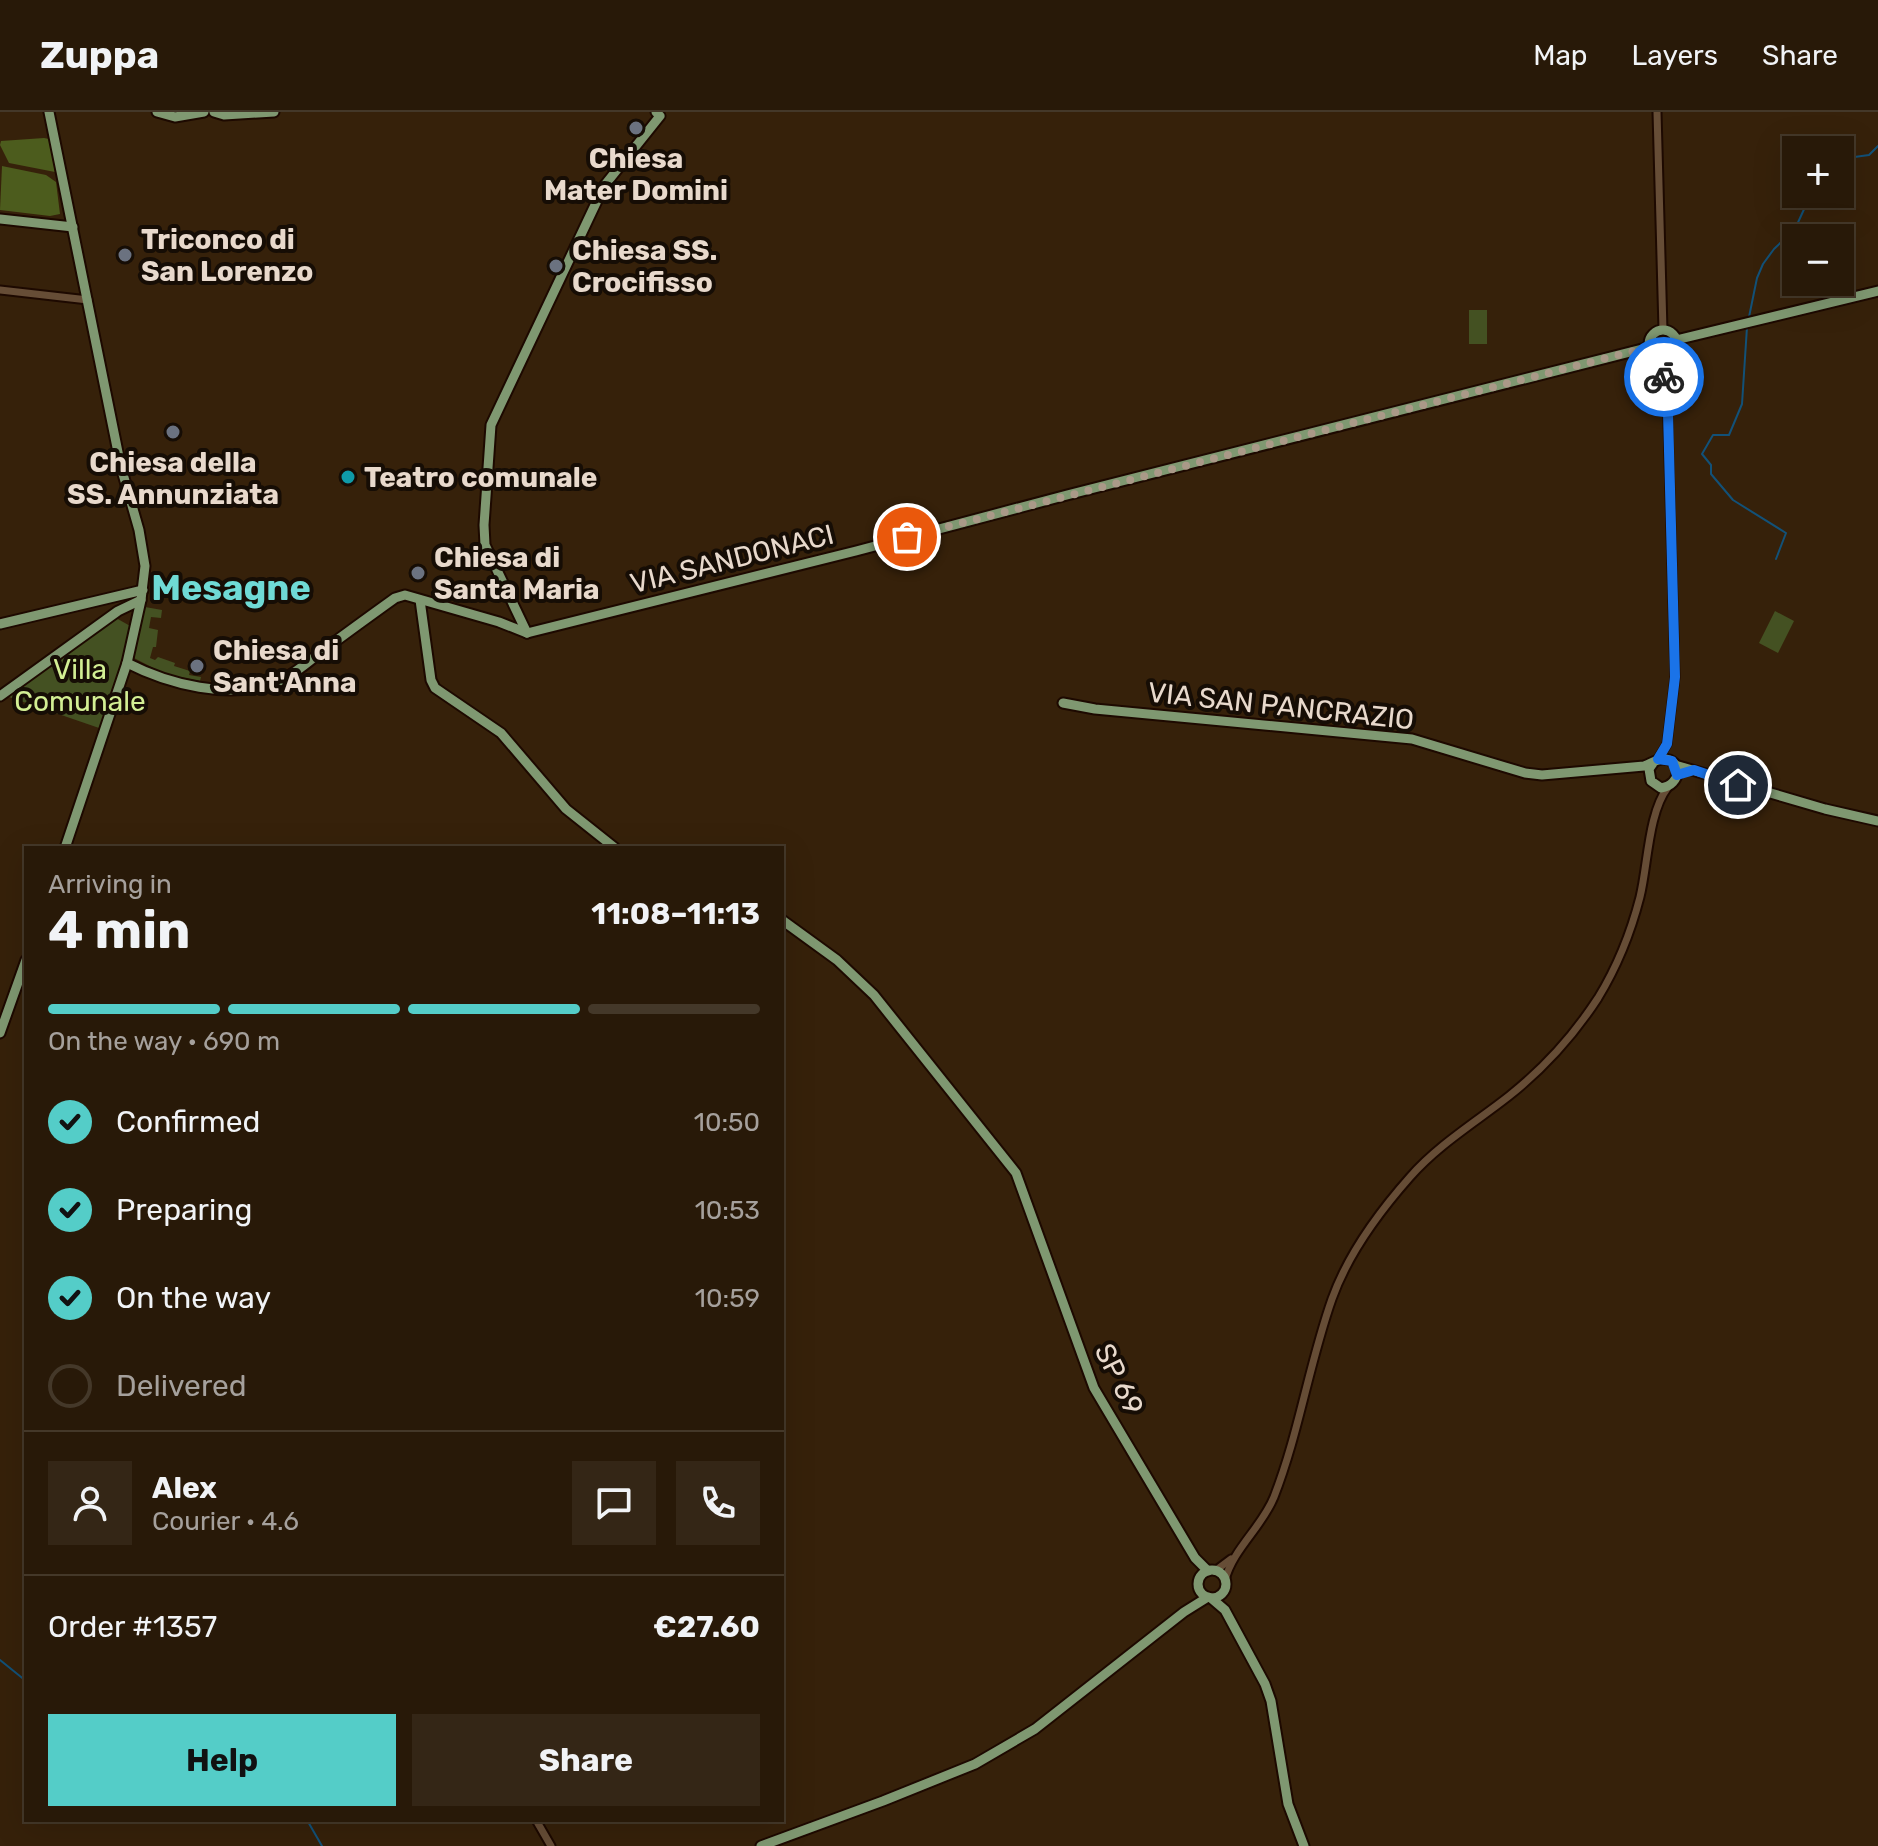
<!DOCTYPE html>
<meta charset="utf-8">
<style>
body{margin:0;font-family:Rubik,sans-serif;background:#342616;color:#f1f3f6;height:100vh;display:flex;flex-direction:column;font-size:30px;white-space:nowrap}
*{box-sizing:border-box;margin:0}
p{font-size:26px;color:#a5a09c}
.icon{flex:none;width:44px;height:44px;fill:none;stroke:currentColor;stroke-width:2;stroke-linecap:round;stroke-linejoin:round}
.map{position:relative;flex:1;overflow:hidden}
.side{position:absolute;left:24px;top:734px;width:760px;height:976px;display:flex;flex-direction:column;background:#281908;border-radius:0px;box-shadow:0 8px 32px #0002,0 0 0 2px #443829}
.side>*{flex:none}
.controls{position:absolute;left:1782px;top:24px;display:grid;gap:16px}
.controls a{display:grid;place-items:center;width:72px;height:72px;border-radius:0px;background:#281908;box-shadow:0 8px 32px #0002,0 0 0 2px #443829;font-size:40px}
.pin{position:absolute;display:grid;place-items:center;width:68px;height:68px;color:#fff;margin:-34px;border:4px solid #fff;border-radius:50%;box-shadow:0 2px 8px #0007}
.courier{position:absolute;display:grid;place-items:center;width:80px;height:80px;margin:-40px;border:6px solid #1a73e8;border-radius:50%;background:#fff;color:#222;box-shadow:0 2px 10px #0007}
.overview em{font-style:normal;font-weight:700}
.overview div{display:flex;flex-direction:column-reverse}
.overview{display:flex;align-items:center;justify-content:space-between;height:136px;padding:0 24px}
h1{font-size:52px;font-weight:700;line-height:60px}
.bar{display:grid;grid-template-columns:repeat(4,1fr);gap:12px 8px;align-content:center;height:96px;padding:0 24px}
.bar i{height:10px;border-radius:6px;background:#443829}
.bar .on{background:#54cdc8}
.bar p{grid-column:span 4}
.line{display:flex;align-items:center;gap:20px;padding:0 24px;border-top:2px solid #443829}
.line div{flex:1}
.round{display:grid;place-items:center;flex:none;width:84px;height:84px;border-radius:0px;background:#342616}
ol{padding:0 24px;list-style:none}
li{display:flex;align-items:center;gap:24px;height:88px}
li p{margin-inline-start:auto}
li .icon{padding:8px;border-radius:50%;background:#54cdc8;color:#111;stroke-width:4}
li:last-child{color:#a5a09c}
li i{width:44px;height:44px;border:4px solid #443829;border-radius:50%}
.action{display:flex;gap:16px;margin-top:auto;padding:16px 24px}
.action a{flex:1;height:92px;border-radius:0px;background:#54cdc8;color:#111;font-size:32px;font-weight:700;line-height:92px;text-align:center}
.action a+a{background:#342616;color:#f1f3f6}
header{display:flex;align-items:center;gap:48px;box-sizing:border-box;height:112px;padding:0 40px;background:#281908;border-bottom:2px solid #443829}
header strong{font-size:38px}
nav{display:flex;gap:44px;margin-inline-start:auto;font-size:28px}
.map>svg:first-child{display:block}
.green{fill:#445122}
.forest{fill:#4c5c1d}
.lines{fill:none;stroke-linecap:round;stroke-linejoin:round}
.stream{stroke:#125178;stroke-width:2}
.minor-casing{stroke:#1d0900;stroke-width:11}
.major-casing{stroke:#1d0900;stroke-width:13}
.minor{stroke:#664d36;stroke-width:7}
.major{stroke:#7f9871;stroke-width:9}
.done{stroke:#a98;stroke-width:8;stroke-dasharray:0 14.4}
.route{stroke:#1a73e8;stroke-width:10}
.worship-dot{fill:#6b7280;stroke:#160d05;stroke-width:3}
.culture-dot{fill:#0f9aa8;stroke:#160d05;stroke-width:3}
.labels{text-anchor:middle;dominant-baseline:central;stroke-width:8;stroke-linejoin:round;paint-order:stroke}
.poi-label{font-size:28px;font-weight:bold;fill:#e8d9cc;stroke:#160d05;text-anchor:start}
.street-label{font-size:28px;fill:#e8d9cc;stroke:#160d05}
.park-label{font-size:28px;fill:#d3ef94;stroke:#160d05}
.district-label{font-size:36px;font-weight:bold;fill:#6fdad5;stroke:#160d05}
</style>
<header>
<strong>Zuppa</strong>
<nav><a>Map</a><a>Layers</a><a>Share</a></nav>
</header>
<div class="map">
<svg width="1878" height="1734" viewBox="0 0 1878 1734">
<rect width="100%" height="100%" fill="#36210a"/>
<g class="green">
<rect x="1469" y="198" width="18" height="34"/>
<path d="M145 495 162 498 161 506 151 505 149 516 158 518 156 535H153L150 546 155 548 158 545 175 551 174 554 190 559 189 563 201 565 200 569 165 562 134 546Z"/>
<path d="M1775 499 1794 509 1778 541 1759 531Z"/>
<path d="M116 506 132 515 124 549 102 617 6 584Z"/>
</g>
<g class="forest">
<path d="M44 26 49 27 55 60 9 51 0 33 1 29Z"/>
<path d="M2 54 46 63 56 70 60 102 50 104 0 98Z"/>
</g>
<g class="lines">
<g class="stream">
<path d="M1840 47 1869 43 1878 34"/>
<path d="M1749 205 1757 166 1763 152 1774 137 1795 117 1811 82"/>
<path d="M1747 215 1742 292 1729 323H1713L1702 342 1711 353V362L1733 388 1786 421 1776 447"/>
<path d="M0 1548 26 1569"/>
<path d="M307 1708 322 1734"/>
</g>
<g class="minor-casing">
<g id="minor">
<path d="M1657 0 1663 218"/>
<path d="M0 178 88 188"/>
<path d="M1655 243 1664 265"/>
<path d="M1658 647 1667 632 1675 565 1667 275 1670 243"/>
<path d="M1215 1459 1231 1447"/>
<path d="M1225 1468C1233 1437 1262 1415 1274 1385 1299 1321 1309 1252 1332 1187 1348 1142 1379 1100 1410 1065 1438 1033 1476 1010 1509 984 1543 957 1574 923 1598 886 1617 855 1631 820 1640 785 1648 753 1648 701 1668 675"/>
<path d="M536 1708 551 1734"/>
</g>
</g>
<g class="major-casing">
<g id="major">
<path d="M49 0 121 355 139 418 145 454 141 488 127 551 65 736"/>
<path d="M157 0 175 5 204 0"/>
<path d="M214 0 224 3 274 0"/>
<path d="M0 107 73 115"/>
<circle cx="1663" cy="232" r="14"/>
<path d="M1676 228 1878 179"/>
<path d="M420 488 431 568 435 576 501 621 566 697 615 736"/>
<path d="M0 512 143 478"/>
<path d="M527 521 856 439 1067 383 1650 235"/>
<path d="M527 521 485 433 484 413 491 313 604 74 660 4 656 0"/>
<path d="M127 551C170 573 228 587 275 571 291 565 307 551 321 540 345 522 370 504 395 486L405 483 499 510 527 521"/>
<path d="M0 584 118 499 141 488"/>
<path d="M1063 591 1095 597 1412 627 1525 661 1542 663 1644 654C1650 652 1657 647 1663 647 1683 647 1682 673 1661 676L1651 669 1649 657 1654 650"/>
<path d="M1675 653 1825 697 1878 709"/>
<path d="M782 808 837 848 874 883 1016 1061 1094 1276 1195 1446 1208 1459"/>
<path d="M0 921 26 848"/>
<circle cx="1212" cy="1472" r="14"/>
<path d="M1211 1486 1225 1498 1265 1572 1271 1589 1288 1692 1304 1734"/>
<path d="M761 1734 883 1689 975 1652 1035 1617 1184 1500 1208 1485"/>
</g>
</g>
<use href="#minor" class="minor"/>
<use href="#major" class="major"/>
</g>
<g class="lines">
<path class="done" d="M907 425 1650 235 1664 265"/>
<path class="route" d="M1664 265 1668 301 1675 565 1667 632 1658 647 1672 649 1677 663 1694 658 1738 673"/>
</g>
<g class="worship-dot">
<circle cx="636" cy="16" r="8"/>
<circle cx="125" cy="143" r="8"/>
<circle cx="556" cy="154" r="8"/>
<circle cx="173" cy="320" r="8"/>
<circle cx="418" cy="461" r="8"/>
<circle cx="197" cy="554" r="8"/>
</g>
<circle class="culture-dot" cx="348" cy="365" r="8"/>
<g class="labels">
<g class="poi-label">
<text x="636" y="46" text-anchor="middle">Chiesa<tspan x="636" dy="32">Mater Domini</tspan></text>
<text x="141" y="127">Triconco di<tspan x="141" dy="32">San Lorenzo</tspan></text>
<text x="572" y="138">Chiesa SS.<tspan x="572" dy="32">Crocifisso</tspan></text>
<text x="173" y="350" text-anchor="middle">Chiesa della<tspan x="173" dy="32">SS. Annunziata</tspan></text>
<text x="364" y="365">Teatro comunale</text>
<text x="434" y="445">Chiesa di<tspan x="434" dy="32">Santa Maria</tspan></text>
<text x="213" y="538">Chiesa di<tspan x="213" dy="32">Sant'Anna</tspan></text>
</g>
<g class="street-label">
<text transform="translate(732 447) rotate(-14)">VIA SANDONACI</text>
<text transform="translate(1281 594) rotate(6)">VIA SAN PANCRAZIO</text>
<text transform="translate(1119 1267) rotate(64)">SP 69</text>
</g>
<g class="park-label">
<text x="80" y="557">Villa<tspan x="80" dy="32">Comunale</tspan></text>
</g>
<g class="district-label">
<text x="231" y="475">Mesagne</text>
</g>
</g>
</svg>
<div class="controls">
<a>+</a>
<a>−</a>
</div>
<div class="pin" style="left:907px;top:425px;background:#ea580c"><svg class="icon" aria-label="bag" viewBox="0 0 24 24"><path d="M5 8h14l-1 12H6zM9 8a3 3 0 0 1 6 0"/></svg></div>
<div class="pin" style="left:1738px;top:673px;background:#1f2937"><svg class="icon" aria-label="home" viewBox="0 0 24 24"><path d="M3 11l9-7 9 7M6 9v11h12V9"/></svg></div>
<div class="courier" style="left:1664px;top:265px"><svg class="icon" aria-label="bike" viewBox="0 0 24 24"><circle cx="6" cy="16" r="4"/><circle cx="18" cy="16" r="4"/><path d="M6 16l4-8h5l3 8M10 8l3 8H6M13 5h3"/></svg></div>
<section class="side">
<div class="overview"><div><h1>4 min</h1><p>Arriving in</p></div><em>11:08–11:13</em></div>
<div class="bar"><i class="on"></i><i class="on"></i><i class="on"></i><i></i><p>On the way · 690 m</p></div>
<ol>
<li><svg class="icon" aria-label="check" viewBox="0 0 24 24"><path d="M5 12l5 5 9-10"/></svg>Confirmed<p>10:50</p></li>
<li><svg class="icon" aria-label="check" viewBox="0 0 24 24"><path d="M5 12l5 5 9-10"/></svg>Preparing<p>10:53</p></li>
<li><svg class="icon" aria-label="check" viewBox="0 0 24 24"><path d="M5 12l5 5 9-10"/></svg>On the way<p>10:59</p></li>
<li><i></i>Delivered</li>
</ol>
<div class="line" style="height:144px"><a class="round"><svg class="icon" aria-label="person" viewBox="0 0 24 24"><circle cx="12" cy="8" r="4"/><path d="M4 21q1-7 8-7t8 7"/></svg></a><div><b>Alex</b><p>Courier · 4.6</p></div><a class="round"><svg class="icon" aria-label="chat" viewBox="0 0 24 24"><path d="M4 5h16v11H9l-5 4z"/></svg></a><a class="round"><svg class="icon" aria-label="phone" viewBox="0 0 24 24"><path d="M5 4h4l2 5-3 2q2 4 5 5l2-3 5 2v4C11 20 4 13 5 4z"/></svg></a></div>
<div class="line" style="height:104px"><div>Order #1357</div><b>€27.60</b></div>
<div class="action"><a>Help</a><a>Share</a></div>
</section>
</div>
